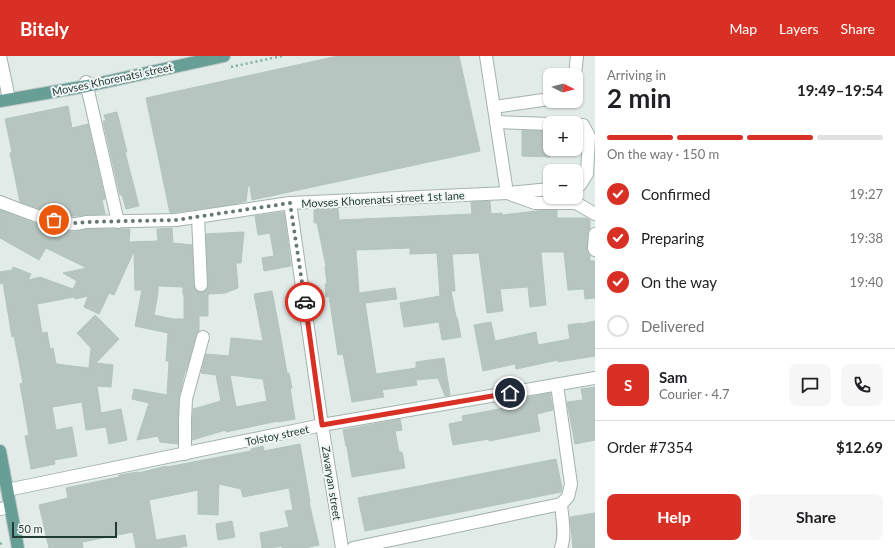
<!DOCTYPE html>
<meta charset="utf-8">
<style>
body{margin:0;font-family:Lato,sans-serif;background:#f6f6f6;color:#202124;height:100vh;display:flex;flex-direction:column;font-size:15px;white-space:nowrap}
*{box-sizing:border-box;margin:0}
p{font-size:13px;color:#757577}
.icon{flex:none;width:22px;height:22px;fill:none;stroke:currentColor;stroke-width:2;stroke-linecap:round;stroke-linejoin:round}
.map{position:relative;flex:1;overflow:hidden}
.panel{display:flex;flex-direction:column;background:#fff;width:300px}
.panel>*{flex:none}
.needle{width:26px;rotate:96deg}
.buttons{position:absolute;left:543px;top:12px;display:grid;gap:8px}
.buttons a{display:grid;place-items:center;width:40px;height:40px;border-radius:8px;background:#fff;box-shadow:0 1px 3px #0004;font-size:20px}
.scale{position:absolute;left:12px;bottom:10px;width:105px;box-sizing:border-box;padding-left:4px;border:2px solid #223a36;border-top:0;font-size:11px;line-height:14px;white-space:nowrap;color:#223a36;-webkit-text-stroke:3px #f1f7f5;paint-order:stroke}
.pin{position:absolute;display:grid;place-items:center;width:34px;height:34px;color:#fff;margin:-17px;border:2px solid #fff;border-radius:50%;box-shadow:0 1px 4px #0007}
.courier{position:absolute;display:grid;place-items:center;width:40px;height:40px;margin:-20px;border:3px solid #d93025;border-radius:50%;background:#fff;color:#222;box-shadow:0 1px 5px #0007}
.summary em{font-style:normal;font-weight:700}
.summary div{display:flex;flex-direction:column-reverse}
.summary{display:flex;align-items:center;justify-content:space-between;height:68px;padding:0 12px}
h1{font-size:26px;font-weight:700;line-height:30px}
.bar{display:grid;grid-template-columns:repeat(4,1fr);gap:6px 4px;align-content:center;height:48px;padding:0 12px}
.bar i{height:5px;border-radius:3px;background:#e0e0e0}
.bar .selected{background:#d93025}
.bar p{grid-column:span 4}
.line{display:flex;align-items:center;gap:10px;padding:0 12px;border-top:1px solid #e0e0e0}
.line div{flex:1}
.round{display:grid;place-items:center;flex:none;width:42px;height:42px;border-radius:8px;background:#f6f6f6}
ol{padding:0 12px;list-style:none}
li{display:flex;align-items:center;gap:12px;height:44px}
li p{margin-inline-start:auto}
li .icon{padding:4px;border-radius:50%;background:#d93025;color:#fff;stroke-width:4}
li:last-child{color:#757577}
li i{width:22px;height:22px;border:2px solid #e0e0e0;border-radius:50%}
.primary-button{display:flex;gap:8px;margin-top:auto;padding:8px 12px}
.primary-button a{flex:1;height:46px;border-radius:8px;background:#d93025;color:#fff;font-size:16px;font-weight:700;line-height:46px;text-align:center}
.primary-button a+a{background:#f6f6f6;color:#202124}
header{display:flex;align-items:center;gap:24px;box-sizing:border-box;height:56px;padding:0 20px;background:#d93025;color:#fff}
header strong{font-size:19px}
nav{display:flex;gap:22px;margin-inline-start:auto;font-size:14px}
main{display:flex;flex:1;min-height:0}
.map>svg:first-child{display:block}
.building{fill:#b6c5c0;stroke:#b3c4bf;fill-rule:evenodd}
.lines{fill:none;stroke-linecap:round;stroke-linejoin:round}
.minor-casing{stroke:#a4b2ae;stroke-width:14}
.major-casing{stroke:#c1c8c7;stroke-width:14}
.path{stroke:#83aca4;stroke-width:2.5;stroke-dasharray:2 3;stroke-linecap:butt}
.minor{stroke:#fff;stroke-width:12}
.major{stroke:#679e95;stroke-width:12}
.done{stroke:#657874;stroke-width:4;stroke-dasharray:0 7.2}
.route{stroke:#d93025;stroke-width:5}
.labels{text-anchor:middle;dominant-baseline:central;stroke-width:4;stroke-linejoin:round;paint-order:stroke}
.street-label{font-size:11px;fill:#223a36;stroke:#f1f7f5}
</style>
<header>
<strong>Bitely</strong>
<nav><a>Map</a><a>Layers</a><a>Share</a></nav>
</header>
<main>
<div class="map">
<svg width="595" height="492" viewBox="0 0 595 492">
<rect width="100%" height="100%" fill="#e1ebe7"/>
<g class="building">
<path d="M338 0H459L480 95 252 144 250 130H248L246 145 235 148 170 157 146 42Z"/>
<path d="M68 50 72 72 88 68 105 143 102 144 105 158 86 159 75 160H66L49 156 20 146 10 97 12 96 5 63Z"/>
<path d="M117 56 127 96H125L139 150 126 153 122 139H120L103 65H106L104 59Z"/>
<path d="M522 74 550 75V101L522 100Z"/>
<path d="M490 145 491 158 502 157V159L545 154H557V162H586L590 164V173L588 177 587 192V195L590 199V205H595V242L585 243 584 233 568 234 564 196H541L546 249 530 251 528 231 500 233 503 255 487 257 479 197 452 198 455 235H451L456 261H457L461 281 442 284 439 266 404 271 400 247 440 240 437 197 410 198V192L356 194 359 237 395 232 397 243 365 247 376 318 416 312V306L444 302 450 339 445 340 438 322 416 324 417 329 382 334 384 341 352 346 343 298 338 299 329 240 326 241 325 228H327L325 211 326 210 317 167H314V153L338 152 339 164 408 161 472 158 471 146Z"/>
<path d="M0 154 34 167 65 175 74 176 87 173H130L129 186 158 185 157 173 172 172 173 187 192 189 194 230 195 233 197 235 201 236 205 235 208 232V229L206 178 244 176 241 207H236L238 232 225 237 208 238V260H199V275L196 279 186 315H185L179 341 178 388 160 386 158 380 137 384 149 347 132 343 134 333 167 339 169 305H166L168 277 135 270 142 234H135L134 195 114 239 109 237 99 258 84 251 88 240 75 243 74 241 37 248 42 277 47 276 50 293 53 292 56 308 89 312 91 292 77 277 95 259 119 283 96 307 113 309 111 331 97 330 101 357 121 353 127 384 109 388 106 371 86 374 82 346 52 351 56 374 72 371 77 400 54 404 55 408 31 413 25 380 29 379 20 328 23 327 14 280 12 281 3 227 0 228V216L12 214 13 211 31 218 28 224 40 221 73 233 77 225 63 217 87 212 46 192 39 204 0 182ZM158 230 183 231V239H184V263H173L154 259 158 237Z"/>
<path d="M284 156 291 210 264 215 262 202 274 200 270 177 258 179 255 160Z"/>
<path d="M272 235 282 288 287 317H289L292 332H290L295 363 278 366V365L226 376V374L192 384 193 353 221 345 216 319 201 317 206 298 229 300 231 282 263 285 254 238ZM230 319 263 323 267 345 236 351Z"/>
<path d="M595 265V300L558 306V304L516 313 515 308 483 315 474 269 491 266 495 285 536 276 538 289 570 283 568 269 581 267V268Z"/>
<path d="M595 331V384L575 388 567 346 583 344 581 333Z"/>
<path d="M550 337 553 354 537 358 540 375 489 385V383L453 389 449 368 463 365 462 360 520 349 519 343Z"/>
<path d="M400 363 402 374 395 375 399 396H402L405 412 352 421 347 391 346 390 343 374Z"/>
<path d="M300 388 310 446H309L319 489 305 492H282V490L271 492H262L260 477 289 471 285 455 293 454 289 432 243 441 241 433 219 428 218 459 198 458V434L149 444 156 484 185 479 187 490 176 492H136L133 476 82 486 83 492H49L39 449 68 442 66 432 119 421V419L138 416V417L167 410V411L251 395V393L263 390 264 395Z"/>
<path d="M556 403 562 432 561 436 365 475 358 442Z"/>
<path d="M595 457V492H573L570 461Z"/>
<path d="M232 465 235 481 218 484 216 468Z"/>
</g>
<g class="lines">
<g class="minor-casing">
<g id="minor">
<path d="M0 0 8 38"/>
<path d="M486 0 507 137"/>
<path d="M575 19 577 0"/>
<path d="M86 26 118 166"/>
<path d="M494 51 550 43"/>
<path d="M496 66 550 68"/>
<path d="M576 69H583L589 80 587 118 580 129 576 130"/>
<path d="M510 138 535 147H576L595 158"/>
<path d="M0 146C21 154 52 167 74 168 78 168 82 167 86 166L176 164 290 147 507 137 550 133"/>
<path d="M290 147 322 369 342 492"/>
<path d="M198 161 201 229"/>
<path d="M595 178 594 192 595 194"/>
<path d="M185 398V364L186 343 203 281"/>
<path d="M7 434 322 369 595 322"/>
<path d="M0 453 10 451"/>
<path d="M353 492 561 448 568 441 571 428 557 329"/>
<path d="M561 492C566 479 562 462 561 448"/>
</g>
</g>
<g class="major-casing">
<g id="major">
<path d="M0 45 87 30 224 0"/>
<path d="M0 395 18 492"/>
</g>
</g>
<g class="path">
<path d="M231 11 282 0"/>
<path d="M0 488 2 487"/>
</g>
<use href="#minor" class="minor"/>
<use href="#major" class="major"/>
</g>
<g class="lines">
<path class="done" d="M54 164C65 167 75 168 86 166L176 164 290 147 305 246"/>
<path class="route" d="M305 246 322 369 510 337"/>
</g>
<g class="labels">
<g class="street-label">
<text transform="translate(112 23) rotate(-12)">Movses Khorenatsi street</text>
<text transform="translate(383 143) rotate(-3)">Movses Khorenatsi street 1st lane</text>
<text transform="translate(277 379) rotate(-12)">Tolstoy street</text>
<text transform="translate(332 427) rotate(81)">Zavaryan street</text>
</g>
</g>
</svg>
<div class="buttons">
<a><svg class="needle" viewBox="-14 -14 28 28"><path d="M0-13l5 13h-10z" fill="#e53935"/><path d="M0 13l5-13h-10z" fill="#757577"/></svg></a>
<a>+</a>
<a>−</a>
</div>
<div class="scale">50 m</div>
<div class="pin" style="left:54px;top:164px;background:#ea580c"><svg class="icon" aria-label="bag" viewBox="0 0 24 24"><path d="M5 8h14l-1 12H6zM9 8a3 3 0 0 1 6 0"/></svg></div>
<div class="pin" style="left:510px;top:337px;background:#1f2937"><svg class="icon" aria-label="home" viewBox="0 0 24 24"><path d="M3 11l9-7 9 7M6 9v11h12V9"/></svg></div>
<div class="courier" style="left:305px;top:246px"><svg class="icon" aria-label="car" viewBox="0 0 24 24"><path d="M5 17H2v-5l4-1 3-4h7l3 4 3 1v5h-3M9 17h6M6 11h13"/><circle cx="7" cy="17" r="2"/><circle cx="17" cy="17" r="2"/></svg></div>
</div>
<section class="panel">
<div class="summary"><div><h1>2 min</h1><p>Arriving in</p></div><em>19:49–19:54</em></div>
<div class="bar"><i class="selected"></i><i class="selected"></i><i class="selected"></i><i></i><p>On the way · 150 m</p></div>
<ol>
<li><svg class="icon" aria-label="check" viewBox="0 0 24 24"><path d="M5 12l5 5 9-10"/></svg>Confirmed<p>19:27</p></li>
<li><svg class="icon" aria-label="check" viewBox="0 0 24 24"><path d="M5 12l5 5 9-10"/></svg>Preparing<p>19:38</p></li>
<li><svg class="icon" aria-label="check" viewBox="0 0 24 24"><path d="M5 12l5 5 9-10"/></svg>On the way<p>19:40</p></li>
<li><i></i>Delivered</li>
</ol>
<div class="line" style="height:72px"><b class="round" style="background:#d93025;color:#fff">S</b><div><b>Sam</b><p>Courier · 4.7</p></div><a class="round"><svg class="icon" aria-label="chat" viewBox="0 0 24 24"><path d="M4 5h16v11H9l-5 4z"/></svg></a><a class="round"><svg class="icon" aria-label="phone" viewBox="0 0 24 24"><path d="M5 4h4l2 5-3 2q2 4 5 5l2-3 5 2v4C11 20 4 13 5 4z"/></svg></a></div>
<div class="line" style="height:52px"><div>Order #7354</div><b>$12.69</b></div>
<div class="primary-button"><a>Help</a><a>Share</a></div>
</section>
</main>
